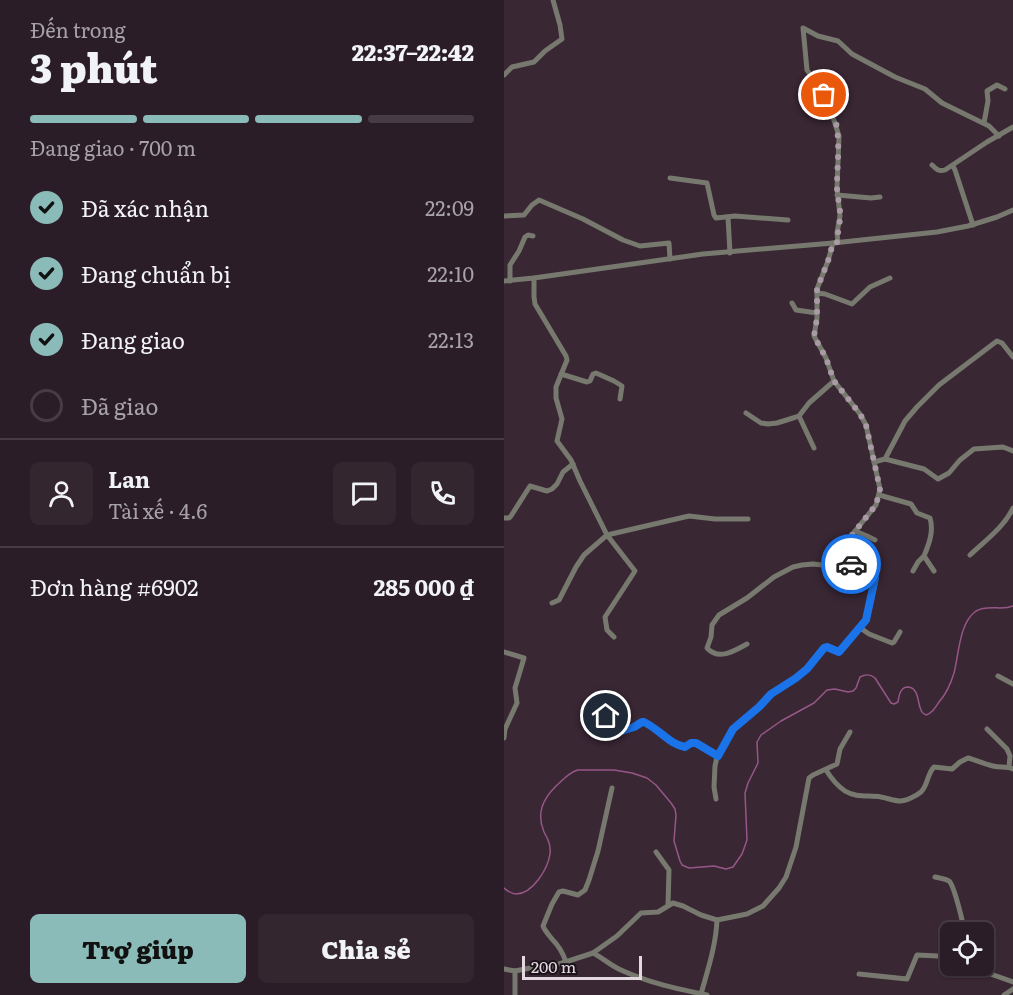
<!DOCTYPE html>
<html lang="vi">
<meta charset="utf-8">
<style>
body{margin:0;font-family:Literata,serif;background:#33262f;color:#f1f3f6;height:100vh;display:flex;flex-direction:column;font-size:22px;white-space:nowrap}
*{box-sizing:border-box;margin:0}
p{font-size:20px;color:#a6a2a7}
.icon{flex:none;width:33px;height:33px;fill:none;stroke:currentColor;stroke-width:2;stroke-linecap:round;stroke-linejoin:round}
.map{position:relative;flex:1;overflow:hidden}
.drawer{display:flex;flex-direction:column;background:#2b1d27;width:504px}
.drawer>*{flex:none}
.tools{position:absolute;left:436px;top:922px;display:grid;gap:12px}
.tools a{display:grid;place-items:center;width:54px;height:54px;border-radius:9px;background:#2b1d27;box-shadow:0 2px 4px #0004,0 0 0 2px #473b44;font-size:30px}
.scale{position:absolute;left:18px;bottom:15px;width:120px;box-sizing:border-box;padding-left:6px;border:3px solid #e5d9e1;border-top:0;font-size:16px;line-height:21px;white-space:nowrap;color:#e5d9e1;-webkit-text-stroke:4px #1b1319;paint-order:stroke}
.pin{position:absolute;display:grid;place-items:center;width:51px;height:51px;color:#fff;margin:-26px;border:3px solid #fff;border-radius:50%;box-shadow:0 2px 6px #0007}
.courier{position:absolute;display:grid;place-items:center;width:60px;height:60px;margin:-30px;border:4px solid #1a73e8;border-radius:50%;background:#fff;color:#222;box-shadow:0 2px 8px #0007}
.head em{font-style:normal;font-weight:800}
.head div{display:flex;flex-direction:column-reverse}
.head{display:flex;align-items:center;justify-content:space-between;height:102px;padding:0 30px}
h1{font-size:39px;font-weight:800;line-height:45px}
.bar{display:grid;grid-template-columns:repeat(4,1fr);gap:9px 6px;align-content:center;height:72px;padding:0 30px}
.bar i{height:8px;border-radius:4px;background:#473b44}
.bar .selected{background:#8bbbb9}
.bar p{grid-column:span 4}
.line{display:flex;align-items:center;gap:15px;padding:0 30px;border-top:2px solid #473b44}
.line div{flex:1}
.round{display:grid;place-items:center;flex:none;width:63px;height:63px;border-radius:9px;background:#33262f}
ol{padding:0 30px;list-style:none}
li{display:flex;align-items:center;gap:18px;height:66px}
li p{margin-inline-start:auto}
li .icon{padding:6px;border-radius:50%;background:#8bbbb9;color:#111;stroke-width:4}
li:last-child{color:#a6a2a7}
li i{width:33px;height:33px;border:3px solid #473b44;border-radius:50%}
.button{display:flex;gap:12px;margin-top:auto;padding:12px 30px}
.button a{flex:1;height:69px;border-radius:9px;background:#8bbbb9;color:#111;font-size:24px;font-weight:800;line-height:69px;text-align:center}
.button a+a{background:#33262f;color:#f1f3f6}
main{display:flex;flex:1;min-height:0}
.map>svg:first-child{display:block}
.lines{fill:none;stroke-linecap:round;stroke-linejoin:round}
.stream{stroke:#975786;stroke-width:1.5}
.minor{stroke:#77796f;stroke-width:5}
.done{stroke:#a99ba4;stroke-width:6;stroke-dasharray:0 10.8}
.route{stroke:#1a73e8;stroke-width:8}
</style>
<main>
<section class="drawer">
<div class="head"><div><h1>3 phút</h1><p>Đến trong</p></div><em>22:37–22:42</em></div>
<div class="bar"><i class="selected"></i><i class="selected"></i><i class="selected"></i><i></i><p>Đang giao · 700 m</p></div>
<ol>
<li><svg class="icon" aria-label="check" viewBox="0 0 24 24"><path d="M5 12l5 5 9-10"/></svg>Đã xác nhận<p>22:09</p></li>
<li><svg class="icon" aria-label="check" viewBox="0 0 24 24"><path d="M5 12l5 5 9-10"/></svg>Đang chuẩn bị<p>22:10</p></li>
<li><svg class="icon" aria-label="check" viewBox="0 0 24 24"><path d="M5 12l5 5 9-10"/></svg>Đang giao<p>22:13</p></li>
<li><i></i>Đã giao</li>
</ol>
<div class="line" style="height:108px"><a class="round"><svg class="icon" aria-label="person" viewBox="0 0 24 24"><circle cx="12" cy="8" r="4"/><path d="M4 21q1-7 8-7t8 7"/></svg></a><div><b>Lan</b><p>Tài xế · 4.6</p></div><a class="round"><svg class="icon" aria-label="chat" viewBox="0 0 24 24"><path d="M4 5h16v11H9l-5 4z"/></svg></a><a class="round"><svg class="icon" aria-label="phone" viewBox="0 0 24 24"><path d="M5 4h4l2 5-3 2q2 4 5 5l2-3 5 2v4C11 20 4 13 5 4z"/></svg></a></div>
<div class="line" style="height:78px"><div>Đơn hàng #6902</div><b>285 000 ₫</b></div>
<div class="button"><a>Trợ giúp</a><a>Chia sẻ</a></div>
</section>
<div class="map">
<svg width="509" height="995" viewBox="0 0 509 995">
<rect width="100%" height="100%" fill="#392734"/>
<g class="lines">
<path class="stream" d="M0 888C4 891 7 894 12 894 29 894 44 868 46 854 47 845 44 839 40 832 32 813 39 799 52 786 59 780 65 772 74 770H110L128 773 143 778 152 785 167 803 171 809 172 815 170 841 176 861 178 865 185 868 210 866 222 869 229 867 238 854 243 840 241 793 244 783 254 763 253 742 257 735 277 721 310 703 323 690 331 689 344 692 349 691 352 688 356 677C362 674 366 674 371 678L387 703 390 704 394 702C395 696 396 687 404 687 416 688 413 705 418 712 419 714 421 714 422 715 428 713 431 708 435 702 442 694 447 683 450 673 455 654 455 623 472 611 484 604 497 611 509 606"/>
<g class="minor">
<path d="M0 75 8 67 30 62 41 51 58 39 56 25 49 0"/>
<path d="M480 123 484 101 483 91 493 85 501 89"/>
<path d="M428 165C432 169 435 172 441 170L483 142 509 127"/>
<path d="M449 166 451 170 469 225"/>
<path d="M166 178 203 183 210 215 212 218 231 216 284 220"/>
<path d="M333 195 367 198 376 197"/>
<path d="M0 216 20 215 28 205 35 200 79 219 119 240 136 246 165 243 166 259"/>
<path d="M224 217 226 253"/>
<path d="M334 242 333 233 336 216 333 188 335 136 324 102 303 70 299 28 314 36 334 41 348 54 391 77 421 89 438 103 485 126 495 136"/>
<path d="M30 278V297L31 304 62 356 63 360 52 387V398L58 419 53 441 67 460 76 481 103 535 131 571 101 617 103 630 110 637"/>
<path d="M0 281 30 278 199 254 329 243 433 232 464 226 493 217 509 210"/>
<path d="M6 281V265L15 251 21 237 24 235 29 236"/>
<path d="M313 293 321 294 348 304 366 287 386 278"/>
<path d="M288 303 292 310 313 313"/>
<path d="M57 374 83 382 86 381 89 374 92 373 110 381 118 386 116 399"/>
<path d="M242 413 257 423 264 424 273 423 289 418 295 416 305 403 330 381"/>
<path d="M295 416 310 448"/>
<path d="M381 459 420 469 434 479 445 473 456 460 470 449 499 447 509 451"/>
<path d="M370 462 381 459 401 421 413 407 435 385 493 341 498 343 509 357"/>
<path d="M375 495 407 504 413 513 426 518C430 531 425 544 420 556L430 571"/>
<path d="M0 518H5L7 516 26 486 43 491 48 489 53 484 59 472 69 464"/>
<path d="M351 531 363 536 371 540"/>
<path d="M466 555C482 540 500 527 509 508"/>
<path d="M409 571 414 562 420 556"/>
<path d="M48 603 55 600 72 567 80 555 103 535 185 516 211 519H244"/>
<path d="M355 627 365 634 388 643 390 642 396 632"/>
<path d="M243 644C230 651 215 661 203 648L207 637 208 625 215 615 243 598 270 577 289 567 298 565 309 564 336 567 343 562 347 554 348 535 372 505 376 489 362 425 356 414 330 381 322 358 310 336 313 318V289L324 261 329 243"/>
<path d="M0 652 20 658 11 688 13 703 1 729 0 738"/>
<path d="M494 676 509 684"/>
<path d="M102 716 117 731 130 727 138 722H140C155 729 165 744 181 747 196 738 200 749 214 756"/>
<path d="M483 729 503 749 506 756 505 767"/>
<path d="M322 770C327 778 332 785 341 791 352 798 365 795 377 797 383 798 390 801 396 801 402 801 412 796 417 792 424 785 423 774 430 767L448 769 456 762 464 758C472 760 480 764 489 766 496 768 503 766 509 769"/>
<path d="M212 799 210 787 211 766 213 757 227 732 268 694 292 678 303 669 320 648 323 647 335 652 362 620 371 584V578L367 574 343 562"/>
<path d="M152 852 165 870 164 905"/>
<path d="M431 877C435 878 442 879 445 881 450 885 460 925 460 933"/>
<path d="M89 953C99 958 107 966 117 970 145 983 174 989 203 995"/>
<path d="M62 962C59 953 55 946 48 939 44 934 41 931 39 926L48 904 55 892 59 891 74 895 81 890 85 880 94 851 108 788"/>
<path d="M464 966 509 982"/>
<path d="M0 969 11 971 26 968H43L89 953 113 936 137 913 154 912 169 903 179 906 197 915 213 920 243 914 259 906 275 888 282 877 292 847 305 778 309 775 333 764 336 749 346 732"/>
<path d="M11 971V995"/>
<path d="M355 974 403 979 413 955 434 956 447 960"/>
<path d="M197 994C204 969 212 945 213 920"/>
<path d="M500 995 509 989"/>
</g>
</g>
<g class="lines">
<path class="done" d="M320 95C340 123 333 155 333 187 333 197 337 208 336 219 335 228 333 233 334 242L329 243 324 261 313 289V318L310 336 322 358 330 381 356 414 362 425 376 489 372 505 348 535V549L343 562 347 564"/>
<path class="route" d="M102 716 117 731 130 727 138 722H140C155 729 165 744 181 747L187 743H192L214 756 229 729 255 707 267 694 292 678 303 669 320 648 323 647 335 652 362 620 371 578 367 574 347 564"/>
</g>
</svg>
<div class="tools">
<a><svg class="icon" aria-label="locate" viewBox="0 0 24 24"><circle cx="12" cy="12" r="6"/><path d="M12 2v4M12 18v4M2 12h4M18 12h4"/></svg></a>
</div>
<div class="scale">200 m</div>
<div class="pin" style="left:320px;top:95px;background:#ea580c"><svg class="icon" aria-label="bag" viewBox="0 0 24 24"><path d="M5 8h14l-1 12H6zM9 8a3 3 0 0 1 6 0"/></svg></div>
<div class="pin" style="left:102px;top:716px;background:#1f2937"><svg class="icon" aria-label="home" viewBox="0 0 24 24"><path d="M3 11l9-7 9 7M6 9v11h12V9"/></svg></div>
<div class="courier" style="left:347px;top:564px"><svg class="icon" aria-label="car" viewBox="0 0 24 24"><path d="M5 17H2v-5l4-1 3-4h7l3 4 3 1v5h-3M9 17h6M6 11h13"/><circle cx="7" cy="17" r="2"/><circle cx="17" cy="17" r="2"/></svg></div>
</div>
</main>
